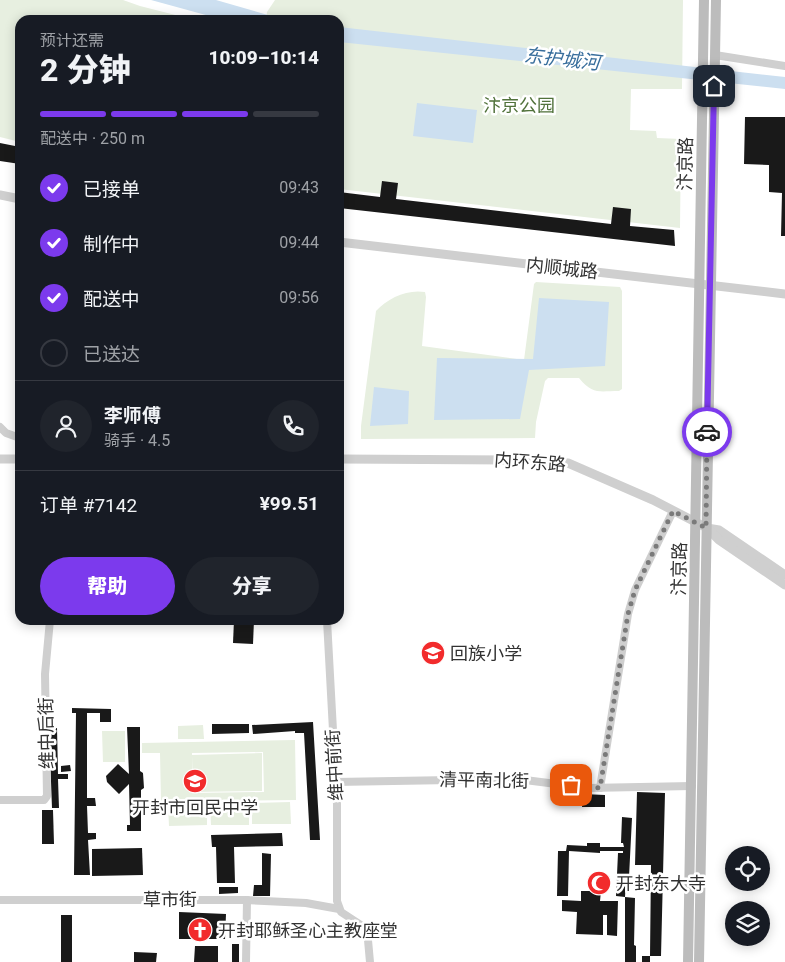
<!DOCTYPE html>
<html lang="zh">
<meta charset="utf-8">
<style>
body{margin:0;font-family:Roboto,"Noto Sans SC",sans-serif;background:#20242c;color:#f1f3f6;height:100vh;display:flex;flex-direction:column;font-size:19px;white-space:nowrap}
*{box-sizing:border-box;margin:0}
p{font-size:16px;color:#9ea1a6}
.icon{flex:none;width:28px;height:28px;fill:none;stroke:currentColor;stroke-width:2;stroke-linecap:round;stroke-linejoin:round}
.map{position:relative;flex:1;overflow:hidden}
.details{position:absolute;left:15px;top:15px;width:329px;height:610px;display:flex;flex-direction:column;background:#171b24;border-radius:15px;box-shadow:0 2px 12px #0003}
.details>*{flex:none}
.controls{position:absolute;left:725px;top:846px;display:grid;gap:10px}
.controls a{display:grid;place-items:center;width:45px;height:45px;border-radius:50%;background:#171b24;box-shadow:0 2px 12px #0003;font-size:25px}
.pin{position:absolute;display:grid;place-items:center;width:42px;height:42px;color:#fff;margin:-21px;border-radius:10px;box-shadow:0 2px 8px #0006}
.courier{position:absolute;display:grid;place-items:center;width:50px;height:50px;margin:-25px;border:4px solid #7c3aed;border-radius:50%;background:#fff;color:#222;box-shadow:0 1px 6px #0007}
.head em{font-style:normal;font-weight:800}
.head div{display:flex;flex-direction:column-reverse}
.head{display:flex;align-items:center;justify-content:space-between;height:85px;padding:0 25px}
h1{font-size:32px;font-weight:800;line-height:38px}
.bar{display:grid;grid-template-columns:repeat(4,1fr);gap:8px 5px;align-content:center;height:60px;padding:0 25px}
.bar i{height:6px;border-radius:4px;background:#363941}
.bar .active{background:#7c3aed}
.bar p{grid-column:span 4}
.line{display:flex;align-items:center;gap:12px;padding:0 25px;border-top:1px solid #363941}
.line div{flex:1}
.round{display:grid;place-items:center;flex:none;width:52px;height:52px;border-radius:26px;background:#20242c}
ol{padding:0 25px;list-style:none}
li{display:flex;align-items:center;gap:15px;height:55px}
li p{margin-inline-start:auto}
li .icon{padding:5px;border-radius:50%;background:#7c3aed;color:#fff;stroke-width:4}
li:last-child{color:#9ea1a6}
li i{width:28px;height:28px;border:2px solid #363941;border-radius:50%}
.action{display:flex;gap:10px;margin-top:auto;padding:10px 25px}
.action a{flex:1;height:58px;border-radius:30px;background:#7c3aed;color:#fff;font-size:20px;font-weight:800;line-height:58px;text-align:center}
.action a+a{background:#20242c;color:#f1f3f6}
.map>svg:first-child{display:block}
.green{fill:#e7efe0;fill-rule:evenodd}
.water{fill:#ccdff0}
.building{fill:#191919}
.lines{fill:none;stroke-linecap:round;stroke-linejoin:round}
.minor{stroke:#cfcfcf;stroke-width:8}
.tertiary{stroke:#cfcfcf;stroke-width:9}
.secondary{stroke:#bcbcbc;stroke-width:10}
.done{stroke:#7a7a7a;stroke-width:5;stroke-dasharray:0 9}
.route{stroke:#7c3aed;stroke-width:6}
.labels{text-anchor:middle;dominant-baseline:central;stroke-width:5;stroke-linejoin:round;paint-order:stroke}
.park-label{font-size:18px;fill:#51723b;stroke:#fff}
.street-label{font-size:18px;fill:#323232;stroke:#fff}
.poi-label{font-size:18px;fill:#323232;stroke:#fff;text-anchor:start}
.water-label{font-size:19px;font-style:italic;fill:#386e9c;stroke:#fff}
</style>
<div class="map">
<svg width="785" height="962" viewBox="0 0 785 962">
<rect width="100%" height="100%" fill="#fff"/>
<g class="green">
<path d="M0 0H123L140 6 195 20H20V142L0 137Z"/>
<path d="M275 0H683L682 89H631L630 130 656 131 657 138 681 139 680 228 339 189V20H266L267 12Z"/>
<path d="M536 282 620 287 622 291V389L619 391C599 391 593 395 579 378H548L545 381 536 422 535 438 361 439V426L376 311C388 298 407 289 425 292L426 297 422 346 524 360 534 284Z"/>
<path d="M203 725 204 739H178V726Z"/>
<path d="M102 731H125V762H103Z"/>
<path d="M295 740 296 800 161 802 160 753H142V743ZM263 752 264 792 192 793V753Z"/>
<path d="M262 753V791L193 792 192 755Z"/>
<path d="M290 802 291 824H252V803Z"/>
<path d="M249 803V825H211L210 804Z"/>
<path d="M207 804V825L169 826 168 805Z"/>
</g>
<g class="water">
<path d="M151 0H216L285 20H224Z"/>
<path d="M339 27 785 77V89L339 42Z"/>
<path d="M417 103 477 110 473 143 413 136Z"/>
<path d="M539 298 609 302 605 366 529 370 520 419 434 420 437 358 533 359Z"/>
<path d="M374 387 409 391 408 424 370 426Z"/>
</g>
<g class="building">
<path d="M745 117H785V236H781L782 193 769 192V165L744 164Z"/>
<path d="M0 143 20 147V164L0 161Z"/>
<path d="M382 181 398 183 396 199 611 224 613 207 631 209 630 226 674 230 675 246 339 208V192L380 197Z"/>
<path d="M234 620H254L253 644 233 643Z"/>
<path d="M72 708 111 709V722H100V713H87V798H95L96 806H87L88 833H96V839L88 840 90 875H74L76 713H72Z"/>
<path d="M313 722 320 840H310L304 733H295V731L253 734 252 725Z"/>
<path d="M212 724H249V733L212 734Z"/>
<path d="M127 727H140V771L143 773 144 788 141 790V831H127V825H130L129 784 119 794 107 782 106 776 118 764 129 774Z"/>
<path d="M49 728H57L58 774H68V779H58L59 808H52Z"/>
<path d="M70 765 71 771 61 772V766Z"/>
<path d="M637 792 665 793 661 956H650V962H642V956H650L651 865H635Z"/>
<path d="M583 794 605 795V807H582Z"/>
<path d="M42 810H53L54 844H42Z"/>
<path d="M622 817 632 818 629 877H626L625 897 616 896 618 853H623V851H600V853L569 851 568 896H557L558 851H566L567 845 587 846V843H600V847H624L623 843H621Z"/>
<path d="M282 833 283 846 234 847 235 883H217L216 847H212L211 835Z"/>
<path d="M142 848 143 875 92 876V849Z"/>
<path d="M262 853 271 854 270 896H253L254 885H262Z"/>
<path d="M219 887H238V893L219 894Z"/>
<path d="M581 891H601L600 901H618L617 936 607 935V915H603V935L576 934 577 912 562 911V900L581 901Z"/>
<path d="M625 897 635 898 634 945 636 946V962H625Z"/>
<path d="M179 912 226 914 225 939H179Z"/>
<rect x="61" y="915" width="11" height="47"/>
<rect x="232" y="944" width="7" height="18"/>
<path d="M195 946H218V962H194Z"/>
<path d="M134 952 157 953 156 962H134Z"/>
</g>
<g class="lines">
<g class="minor">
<path d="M715 55 785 66"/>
<path d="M0 427 6 433 20 438"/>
<path d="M327 620 337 804V901L341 912 367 929 370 962"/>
<path d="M335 782 517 779 588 788 692 786"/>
<path d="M600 788 628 614 635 590 673 511"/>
<path d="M0 800H44L47 796 45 674 50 620"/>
<path d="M0 900H245L306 903 339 909"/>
<path d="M246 962 247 900"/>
</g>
<g class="tertiary">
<path d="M0 195 20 199"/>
<path d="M339 242 785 294"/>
<path d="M0 459H20"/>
<path d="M339 459 525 460 568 463 653 500 707 528 719 530 785 575"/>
<path d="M707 528 719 540 785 585"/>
</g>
<g class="secondary">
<path d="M688 962 704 0"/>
<path d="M699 962 716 0"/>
</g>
</g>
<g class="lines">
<path class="done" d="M571 785 600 788 628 614 635 590 673 511 706 528 707 432"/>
<path class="route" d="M707 432 714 86"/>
</g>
<defs>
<g id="school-disc" transform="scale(1.25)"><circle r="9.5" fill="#f22b2c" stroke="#fff"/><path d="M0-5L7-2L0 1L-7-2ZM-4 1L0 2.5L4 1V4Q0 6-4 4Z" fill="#fff"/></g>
<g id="mosque-disc" transform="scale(1.25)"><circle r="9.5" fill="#f22b2c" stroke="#fff"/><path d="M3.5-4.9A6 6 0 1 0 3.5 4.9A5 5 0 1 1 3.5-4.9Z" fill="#fff"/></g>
<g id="church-disc" transform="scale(1.25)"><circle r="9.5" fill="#f22b2c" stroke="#fff"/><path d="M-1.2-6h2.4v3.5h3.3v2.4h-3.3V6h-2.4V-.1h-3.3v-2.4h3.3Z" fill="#fff"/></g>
</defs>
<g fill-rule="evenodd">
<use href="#school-disc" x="433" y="653"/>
<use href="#school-disc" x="195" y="781"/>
<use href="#mosque-disc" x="599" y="883"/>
<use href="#church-disc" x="200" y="930"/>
</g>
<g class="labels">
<g class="park-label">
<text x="519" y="105">汴京公园</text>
</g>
<g class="street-label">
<text transform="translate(685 164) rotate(-89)">汴京路</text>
<text transform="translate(562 268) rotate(6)">内顺城路</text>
<text transform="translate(530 462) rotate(4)">内环东路</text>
<text transform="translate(679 569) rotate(-89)">汴京路</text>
<text transform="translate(46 733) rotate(-91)">维中后街</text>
<text transform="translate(334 765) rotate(-93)">维中前街</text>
<text transform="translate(484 780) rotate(1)">清平南北街</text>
<text x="170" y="899">草市街</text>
</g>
<g class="poi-label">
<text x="450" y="653">回族小学</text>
<text x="195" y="807" text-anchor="middle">开封市回民中学</text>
<text x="616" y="883">开封东大寺</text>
<text x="218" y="930">开封耶稣圣心主教座堂</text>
</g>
<g class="water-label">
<text transform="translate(562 59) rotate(6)">东护城河</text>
</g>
</g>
</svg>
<div class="controls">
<a><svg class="icon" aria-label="locate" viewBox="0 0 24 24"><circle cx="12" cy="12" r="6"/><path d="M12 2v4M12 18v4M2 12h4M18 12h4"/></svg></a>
<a><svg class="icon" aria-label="layers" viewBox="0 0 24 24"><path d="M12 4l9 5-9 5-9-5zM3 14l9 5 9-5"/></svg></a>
</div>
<div class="pin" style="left:571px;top:785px;background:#ea580c"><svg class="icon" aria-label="bag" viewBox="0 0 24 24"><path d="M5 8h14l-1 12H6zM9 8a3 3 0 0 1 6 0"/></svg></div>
<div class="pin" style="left:714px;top:86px;background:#1f2937"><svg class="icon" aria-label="home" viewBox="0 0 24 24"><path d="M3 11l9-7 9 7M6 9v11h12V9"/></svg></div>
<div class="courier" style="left:707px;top:432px"><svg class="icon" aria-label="car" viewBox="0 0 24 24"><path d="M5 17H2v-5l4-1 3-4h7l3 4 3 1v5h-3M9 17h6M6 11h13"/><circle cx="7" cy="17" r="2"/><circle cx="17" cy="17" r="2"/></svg></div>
<section class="details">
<div class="head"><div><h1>2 分钟</h1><p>预计还需</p></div><em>10:09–10:14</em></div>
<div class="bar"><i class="active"></i><i class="active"></i><i class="active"></i><i></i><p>配送中 · 250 m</p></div>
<ol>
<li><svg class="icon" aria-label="check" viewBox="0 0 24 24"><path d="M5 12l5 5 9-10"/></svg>已接单<p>09:43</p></li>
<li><svg class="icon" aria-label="check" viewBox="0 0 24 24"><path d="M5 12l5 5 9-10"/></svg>制作中<p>09:44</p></li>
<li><svg class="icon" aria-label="check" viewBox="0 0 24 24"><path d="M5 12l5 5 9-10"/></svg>配送中<p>09:56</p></li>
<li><i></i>已送达</li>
</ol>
<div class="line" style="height:90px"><a class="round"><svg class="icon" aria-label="person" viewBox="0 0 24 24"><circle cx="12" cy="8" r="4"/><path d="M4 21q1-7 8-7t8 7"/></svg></a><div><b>李师傅</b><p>骑手 · 4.5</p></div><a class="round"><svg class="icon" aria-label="phone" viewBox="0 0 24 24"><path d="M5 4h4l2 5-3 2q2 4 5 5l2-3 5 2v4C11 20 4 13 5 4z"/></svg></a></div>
<div class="line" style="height:65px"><div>订单 #7142</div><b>¥99.51</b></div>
<div class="action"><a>帮助</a><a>分享</a></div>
</section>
</div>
